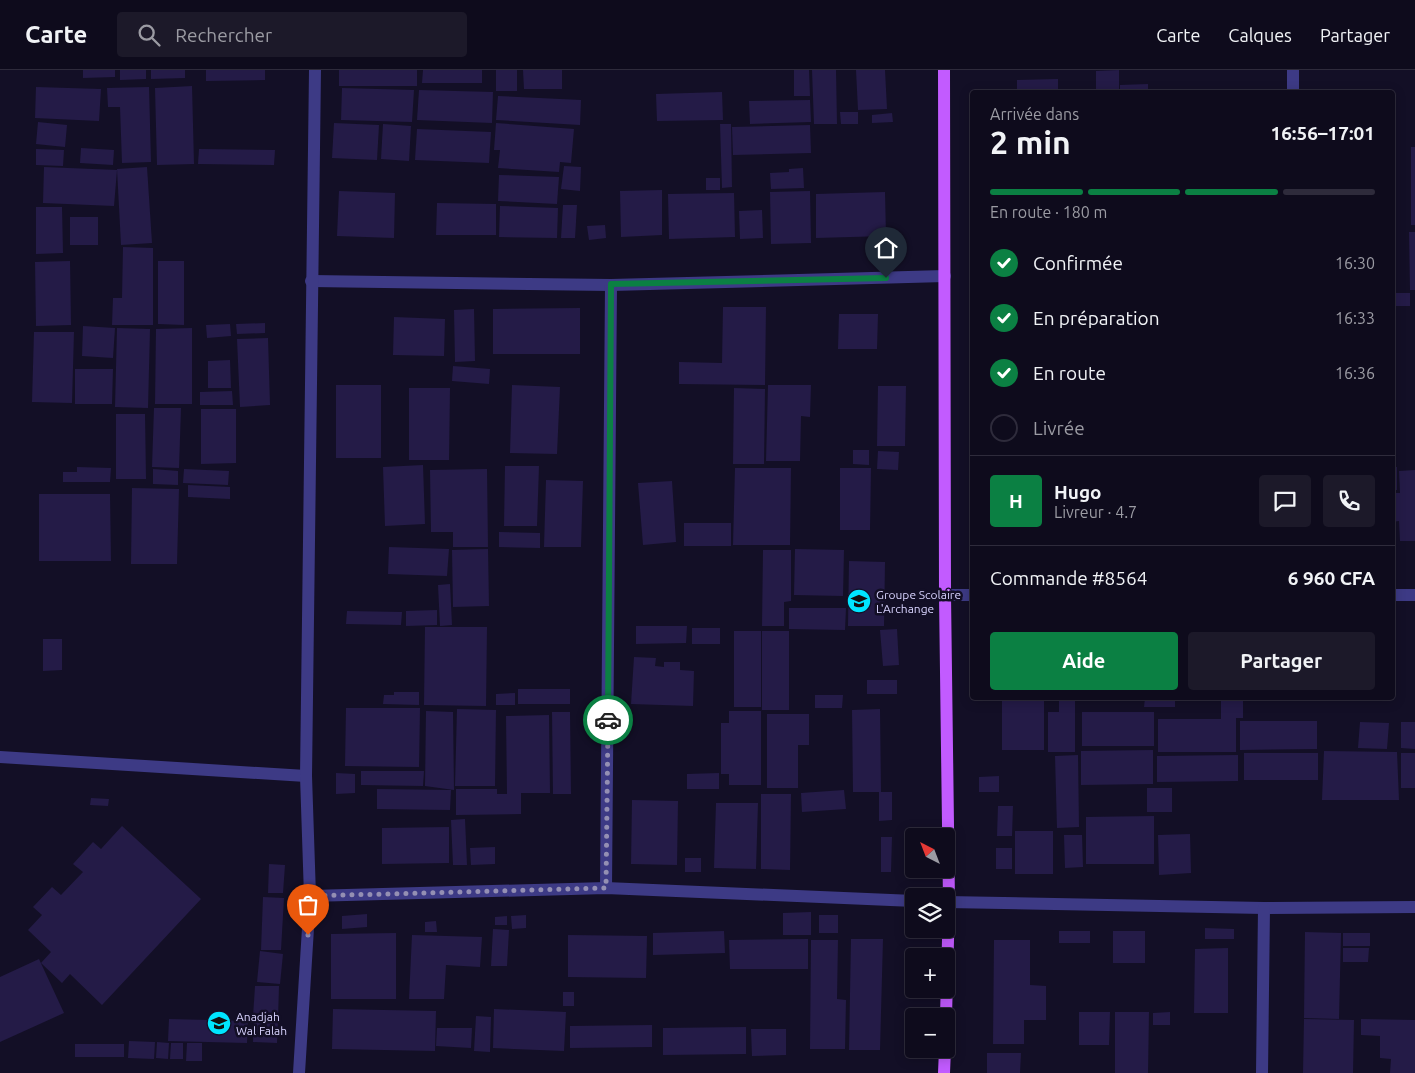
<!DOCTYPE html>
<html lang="fr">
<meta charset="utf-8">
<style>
body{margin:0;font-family:Ubuntu,sans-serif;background:#1c1929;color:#f1f3f6;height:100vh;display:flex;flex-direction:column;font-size:19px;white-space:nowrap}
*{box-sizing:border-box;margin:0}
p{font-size:16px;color:#9b9ba3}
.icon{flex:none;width:28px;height:28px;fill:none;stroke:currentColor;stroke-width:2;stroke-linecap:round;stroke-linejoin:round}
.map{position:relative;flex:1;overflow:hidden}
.drawer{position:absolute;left:970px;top:20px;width:425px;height:610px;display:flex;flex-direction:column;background:#0e0b1c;border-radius:5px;box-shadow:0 2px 12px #0003,0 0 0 1px #2e2b3b}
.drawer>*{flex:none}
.needle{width:32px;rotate:318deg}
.tools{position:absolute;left:905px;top:758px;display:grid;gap:10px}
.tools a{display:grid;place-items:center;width:50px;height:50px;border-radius:5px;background:#0e0b1c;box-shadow:0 2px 12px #0003,0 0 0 1px #2e2b3b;font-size:25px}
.pin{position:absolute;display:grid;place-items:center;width:42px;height:42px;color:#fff;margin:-51px -21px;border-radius:50% 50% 50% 0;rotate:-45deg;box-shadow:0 0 5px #0007}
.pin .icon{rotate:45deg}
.courier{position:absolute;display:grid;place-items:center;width:50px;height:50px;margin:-25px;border:4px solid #0b8043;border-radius:50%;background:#fff;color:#222;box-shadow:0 1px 6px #0007}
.summary em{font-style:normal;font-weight:700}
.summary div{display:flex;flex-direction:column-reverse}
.summary{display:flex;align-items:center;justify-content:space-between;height:85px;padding:0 20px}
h1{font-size:32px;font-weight:700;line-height:38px}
.bar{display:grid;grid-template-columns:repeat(4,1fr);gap:8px 5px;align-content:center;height:60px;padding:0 20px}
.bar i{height:6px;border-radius:4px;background:#2e2b3b}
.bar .current{background:#0b8043}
.bar p{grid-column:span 4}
.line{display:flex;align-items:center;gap:12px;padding:0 20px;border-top:1px solid #2e2b3b}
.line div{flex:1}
.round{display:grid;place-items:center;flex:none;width:52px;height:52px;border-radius:5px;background:#1c1929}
ol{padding:0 20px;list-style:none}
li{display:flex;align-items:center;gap:15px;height:55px}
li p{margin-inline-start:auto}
li .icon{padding:5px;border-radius:50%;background:#0b8043;color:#fff;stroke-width:4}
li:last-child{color:#9b9ba3}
li i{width:28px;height:28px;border:2px solid #2e2b3b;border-radius:50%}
.button{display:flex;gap:10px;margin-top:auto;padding:10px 20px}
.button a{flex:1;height:58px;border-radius:5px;background:#0b8043;color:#fff;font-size:20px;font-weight:700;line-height:58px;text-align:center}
.button a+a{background:#1c1929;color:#f1f3f6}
header{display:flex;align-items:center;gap:30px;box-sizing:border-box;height:70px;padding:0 25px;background:#0e0b1c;border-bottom:1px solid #2e2b3b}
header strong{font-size:24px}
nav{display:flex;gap:28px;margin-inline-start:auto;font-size:18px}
.search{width:350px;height:45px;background:#1c1929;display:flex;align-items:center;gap:12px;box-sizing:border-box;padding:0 18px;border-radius:5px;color:#9b9ba3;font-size:19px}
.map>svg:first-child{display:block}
.building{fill:#241b47}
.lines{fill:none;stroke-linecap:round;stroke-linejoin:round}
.minor{stroke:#3d3a85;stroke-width:12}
.major{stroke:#c25bff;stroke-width:12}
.done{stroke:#948fb3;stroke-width:5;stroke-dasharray:0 9}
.route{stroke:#0b8043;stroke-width:6}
.labels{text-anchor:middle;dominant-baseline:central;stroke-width:5;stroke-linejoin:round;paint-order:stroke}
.poi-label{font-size:12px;fill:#d9d4ff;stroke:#130f26;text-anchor:start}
</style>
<header>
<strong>Carte</strong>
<div class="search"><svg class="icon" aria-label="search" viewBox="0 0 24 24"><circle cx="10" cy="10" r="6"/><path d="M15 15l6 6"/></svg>Rechercher</div>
<nav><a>Carte</a><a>Calques</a><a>Partager</a></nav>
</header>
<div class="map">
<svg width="1415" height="1003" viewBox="0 0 1415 1003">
<rect width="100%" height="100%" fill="#130f26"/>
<g class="building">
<path d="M83 0H115V7L83 8Z"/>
<path d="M120 0H146V9L120 10Z"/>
<path d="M151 0H185V8L151 9Z"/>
<path d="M206 0H265V10L206 11Z"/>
<rect x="339" y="0" width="78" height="16"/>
<path d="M423 0H482V13H422Z"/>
<rect x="496" y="0" width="21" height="21"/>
<path d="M523 0H562V19H524Z"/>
<path d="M794 0H809L810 26H794Z"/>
<path d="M812 0H836L837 54H814Z"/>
<path d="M856 0H885L887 39 858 40Z"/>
<path d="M1119 0V22H1096V1Z"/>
<path d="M1058 9V22H1017V10Z"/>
<path d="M1148 14V22H1120V15Z"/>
<path d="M192 16 194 94 157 95 155 18Z"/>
<path d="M36 17 101 19 99 51 35 48Z"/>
<path d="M149 17 151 92 122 93 120 37H108L107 18Z"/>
<path d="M342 18 414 20 412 52 341 50Z"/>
<path d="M419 20 493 22 492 53 417 50Z"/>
<path d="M722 22 723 50 657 51 656 24Z"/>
<path d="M498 26 581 30 580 55 496 50Z"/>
<path d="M810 30 811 52 750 54 749 31Z"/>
<path d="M840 42H858V54H841Z"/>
<path d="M892 43 893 52 872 53V45Z"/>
<path d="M38 52 67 55 65 77 36 74Z"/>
<path d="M334 53 379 55 377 90 332 88Z"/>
<path d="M496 53 574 59 571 93 560 92 559 102 498 98 500 80H494Z"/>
<path d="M383 54 411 56 409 91 381 89Z"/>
<path d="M720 54H731L732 117 722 118Z"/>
<path d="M810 55 811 83 733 85 732 57Z"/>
<path d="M417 59 491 62 489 93 415 90Z"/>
<rect x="1411" y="77" width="4" height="78"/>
<path d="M81 78 114 80 113 95 80 93Z"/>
<path d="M36 79 64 80 63 96 36 95Z"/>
<path d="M199 79 275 80 274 95 198 94Z"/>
<path d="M564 96 581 97 580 121 561 119Z"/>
<path d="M44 97 117 100 114 136 43 133Z"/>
<path d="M147 97 152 173 121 175 117 99Z"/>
<path d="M803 98 804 118 771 119 770 103 789 102V99Z"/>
<path d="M499 105 559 107 557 134 498 131Z"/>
<rect x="706" y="108" width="14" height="12"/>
<path d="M662 120V165L621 167 620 121Z"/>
<path d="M339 121 395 123 394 168 337 166Z"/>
<path d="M810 121 811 173 771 174 770 122Z"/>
<path d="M885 122 886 166 816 168V124Z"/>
<path d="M734 123 735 167 669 169 668 124Z"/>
<path d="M437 133 496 134V165H436Z"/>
<path d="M563 135H577L575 168H561Z"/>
<path d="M500 136 558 138 557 168 499 167Z"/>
<path d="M36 137H62L63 183 36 184Z"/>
<path d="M762 140 763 168 740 169 739 141Z"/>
<rect x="70" y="147" width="28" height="28"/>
<path d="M605 155 606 168 589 170 587 156Z"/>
<path d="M1409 162H1415V220H1410Z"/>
<path d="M123 177 153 178V255H112L113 228H122Z"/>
<path d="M70 191 71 255 36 256 35 192Z"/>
<path d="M158 191H184V255L158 254Z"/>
<rect x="1392" y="223" width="18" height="13"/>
<path d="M723 237H766L765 315 679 314V292L722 293Z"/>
<path d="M580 238V284H493V239Z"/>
<path d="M474 239 475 291 455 292 454 240Z"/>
<path d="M839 244H878L877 279H838Z"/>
<path d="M394 247 445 249 444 286 393 285Z"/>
<path d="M265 253V263L237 264 236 254Z"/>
<path d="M230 254 231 266 207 268 206 255Z"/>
<path d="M83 256 115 258 113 288 82 286Z"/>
<path d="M117 258 150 259 148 338 115 337Z"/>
<path d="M192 258V334H155L156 259Z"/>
<path d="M34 262H74L72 333 32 332Z"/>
<path d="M268 268 270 335 240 337 237 269Z"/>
<path d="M230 290 231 318H208V291Z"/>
<path d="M453 296 490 299 489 314 452 311Z"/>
<path d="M75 299H113L112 334H75Z"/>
<rect x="336" y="315" width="45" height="73"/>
<path d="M512 315 560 317 557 384 510 383Z"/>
<path d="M768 315H811L810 347 801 346 800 391H766Z"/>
<path d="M878 316H906L905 376H877Z"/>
<path d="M409 318H450L449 390H409Z"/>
<path d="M734 318 765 319 764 394H733Z"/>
<path d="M232 321 233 335H200V322Z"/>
<path d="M154 338H181L179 398 152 397Z"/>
<path d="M201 339H236V393L201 394Z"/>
<path d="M116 344H145L146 409H116Z"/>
<path d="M853 380H869V395L853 394Z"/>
<path d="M878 381 899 382 898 400 877 399Z"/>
<path d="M423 395 425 454 385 456 383 397Z"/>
<path d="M505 396H539L537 456H504Z"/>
<path d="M77 397 111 398 110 412H63V402H77Z"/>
<rect x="1392" y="397" width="5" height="23"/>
<path d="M735 398H791L790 475H733Z"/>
<path d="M840 398H871L870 460H840Z"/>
<path d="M153 399 178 401V415L153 414Z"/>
<path d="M184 399 229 401 228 415 183 413Z"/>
<path d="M487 399 488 477H453V462H431L430 400Z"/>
<path d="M1415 400V471H1400L1399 451 1392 452V423H1400L1399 401Z"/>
<path d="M546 410 583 411 581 477H544Z"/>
<path d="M672 411 676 472 643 475 638 413Z"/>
<path d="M188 415 230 417V429L188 427Z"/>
<path d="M132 418 179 419 177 494H131Z"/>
<path d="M39 424H110L111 491H39Z"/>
<rect x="684" y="453" width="47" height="23"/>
<path d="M499 462 540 463V478L499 477Z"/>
<path d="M389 477 449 479 447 506 388 504Z"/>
<path d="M488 479 489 536 453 537 452 480Z"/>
<path d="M795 479 844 480 843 526 794 525Z"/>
<path d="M763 480H791V531L784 532V556H762Z"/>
<path d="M849 491 885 492 884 556H848Z"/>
<path d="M450 514 452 555 440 556 438 515Z"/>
<path d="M789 538H846L845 560 789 559Z"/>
<path d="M437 540V555L406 556V541Z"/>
<path d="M347 541 402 542 401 555 346 554Z"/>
<path d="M636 556H687L686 573 636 574Z"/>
<path d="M425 557H487L486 636 424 635Z"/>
<rect x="692" y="558" width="28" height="16"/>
<path d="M897 559 899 595 883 596 880 560Z"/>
<rect x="734" y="561" width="27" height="76"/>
<rect x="762" y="561" width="27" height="79"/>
<path d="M43 569H62V600L43 601Z"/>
<path d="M634 587 656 588 655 596 664 597V592H680V600L694 601 693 636 631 634Z"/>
<rect x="867" y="610" width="30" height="14"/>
<rect x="518" y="619" width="52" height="15"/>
<path d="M394 622H419V635L383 634 384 625H394Z"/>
<path d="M515 623V635H496V624Z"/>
<path d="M815 625H843L842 638H815Z"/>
<rect x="1002" y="628" width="42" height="52"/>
<path d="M1059 628H1075V682H1048V642H1059Z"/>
<path d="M1145 628H1175V637H1144Z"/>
<path d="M1221 628H1243V648H1236V682H1158V649H1221Z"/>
<path d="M346 638H420L419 697 345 696Z"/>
<path d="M457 639 496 640 495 716H455Z"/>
<path d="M880 639 881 722H892V750L879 751V722H853L852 640Z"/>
<path d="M426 641 453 642 454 720 425 716Z"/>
<path d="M729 641H761V715H729V704H721V653H729Z"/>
<path d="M552 642H570L571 724H553Z"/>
<rect x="1082" y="642" width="72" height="34"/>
<path d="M767 644H809V675H798V718H767Z"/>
<path d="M549 645 550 723H521V744L456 745V719H497V724H507L506 646Z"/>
<path d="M1240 651H1317V679L1240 680Z"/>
<path d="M1360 652 1389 653 1387 679 1358 678Z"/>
<path d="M1401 652H1415V679L1401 678Z"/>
<path d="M1153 680V714L1081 715V681Z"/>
<path d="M1324 681 1397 682 1399 730H1322Z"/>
<rect x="1244" y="683" width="74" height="27"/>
<rect x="1401" y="683" width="14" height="35"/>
<path d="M1078 685 1079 757 1057 758 1055 686Z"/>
<path d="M1238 685V711L1157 712V686Z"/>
<path d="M361 701H424L423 716 361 715Z"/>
<path d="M336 703 355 704V723L336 724Z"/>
<path d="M719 703V719H687V704Z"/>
<path d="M999 706V722H979V707Z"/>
<rect x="1147" y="718" width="25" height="24"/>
<path d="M377 719 451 720 450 740 377 739Z"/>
<path d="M844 720 846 739 802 742 801 723Z"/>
<path d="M761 724H791L790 800 761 799Z"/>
<path d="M91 728 109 729 108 736 90 735Z"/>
<path d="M632 730 678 731 677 795 631 794Z"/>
<path d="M716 733H758L756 799 714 798Z"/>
<path d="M998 736H1013L1012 766H997Z"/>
<path d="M1154 746V794H1086V747Z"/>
<path d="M465 749 467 795H453L451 750Z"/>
<path d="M122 756 201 829 102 935 70 904 62 913 41 893 51 882 28 860 42 845 33 837 52 817 61 825 83 802 73 794 93 772 101 779Z"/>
<path d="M449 757V793L382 794V758Z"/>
<rect x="1015" y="761" width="38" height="43"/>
<path d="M1190 764 1191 803 1159 805 1158 765Z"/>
<path d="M1064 765H1082L1083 797 1065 798Z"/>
<path d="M881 767H892L891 802H881Z"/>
<path d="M495 777V794L471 795 470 778Z"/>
<rect x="996" y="778" width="16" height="21"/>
<rect x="685" y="788" width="16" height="14"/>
<path d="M269 794 285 795 283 823H268Z"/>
<path d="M263 827 284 828 281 880H261Z"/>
<path d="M811 842V865H783V843Z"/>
<path d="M367 844V857L342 859V846Z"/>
<path d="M526 845V858L512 859 511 846Z"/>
<rect x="819" y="845" width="19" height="18"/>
<path d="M507 846V855H495V847Z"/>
<path d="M436 851 437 862H425V852Z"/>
<path d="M1205 858 1234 859V869H1205Z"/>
<path d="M493 859 509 860 507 896H491Z"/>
<path d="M724 861 725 883 653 885V863Z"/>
<rect x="1059" y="861" width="31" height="12"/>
<rect x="1113" y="861" width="32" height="32"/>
<path d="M1305 862 1341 863 1339 949 1304 948Z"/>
<path d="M396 863V929H331V864Z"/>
<rect x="1343" y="863" width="27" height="13"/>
<path d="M412 865 482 867 480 897 446 895 444 929H409Z"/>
<path d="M568 865 647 866 646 908 568 907Z"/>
<path d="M808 869V899H730L729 870Z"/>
<path d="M851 869H883L880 980H849Z"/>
<path d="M811 870H838L837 929 846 930 845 979H810Z"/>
<path d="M994 870H1030V915L1046 916V950H1024V974H993Z"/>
<path d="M1228 878V943H1194L1195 879Z"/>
<path d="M1343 878H1369L1368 892H1343Z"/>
<path d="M260 881 283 884 280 914 257 912Z"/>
<path d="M39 889 64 943 0 972V907Z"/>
<path d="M255 916H279L278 948 253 947Z"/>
<rect x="563" y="922" width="11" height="14"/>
<path d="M333 939 436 941 435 981 332 979Z"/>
<path d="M494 939 566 942 564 981 493 978Z"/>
<path d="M1079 942H1110L1109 975H1079Z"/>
<path d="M1115 942H1149L1148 1003H1115Z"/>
<path d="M1170 942V955H1153V943Z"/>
<path d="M476 946 491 947 490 982 474 981Z"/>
<path d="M169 949 248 951 247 973 168 971Z"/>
<path d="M1304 949 1354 950 1353 1003H1303Z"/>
<path d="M1361 949 1415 950V1003H1390L1391 989 1380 988V966L1361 965Z"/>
<path d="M254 950 278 951 277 973 253 972Z"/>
<path d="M652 955V977L570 978V956Z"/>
<path d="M746 957V984L663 985V958Z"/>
<path d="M437 958H472L471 978 436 976Z"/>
<path d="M751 959H786V985L752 986Z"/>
<path d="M129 971 155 972 154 989 128 988Z"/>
<path d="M157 972 169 973 168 989 156 988Z"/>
<path d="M171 973H183V989H170Z"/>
<path d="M187 973H202V991H186Z"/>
<rect x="75" y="974" width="49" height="13"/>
<path d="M987 983H1021L1020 1003H987Z"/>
</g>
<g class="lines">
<g class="minor">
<path d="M1293 22V0"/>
<path d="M311 211 611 215 945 206"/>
<path d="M945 525H972"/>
<path d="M1392 525H1415"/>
<path d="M0 687 306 706"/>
<path d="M606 818 611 215"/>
<path d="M310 826 606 818 914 831"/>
<path d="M946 832 1264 838 1415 837"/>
<path d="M299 1003 310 826 306 706 315 0"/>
<path d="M1262 1003 1264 838"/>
</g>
<g class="major">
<path d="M944 0 945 525 949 832 946 946"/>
<path d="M944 1003 945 979"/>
</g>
</g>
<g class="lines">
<path class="done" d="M308 865 310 826 606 818 608 650"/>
<path class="route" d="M608 650 611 214 886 208"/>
</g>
<defs>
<g id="school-disc" transform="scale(1.25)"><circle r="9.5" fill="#00e5ff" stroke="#130f26"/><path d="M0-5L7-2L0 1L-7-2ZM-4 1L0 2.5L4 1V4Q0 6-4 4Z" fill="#111"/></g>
</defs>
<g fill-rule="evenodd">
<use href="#school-disc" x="859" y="531"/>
<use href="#school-disc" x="219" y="953"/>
</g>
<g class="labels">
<g class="poi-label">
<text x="876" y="524">Groupe Scolaire<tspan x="876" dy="14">L'Archange</tspan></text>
<text x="236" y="946">Anadjah<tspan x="236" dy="14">Wal Falah</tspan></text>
</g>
</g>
</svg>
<div class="tools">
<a><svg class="needle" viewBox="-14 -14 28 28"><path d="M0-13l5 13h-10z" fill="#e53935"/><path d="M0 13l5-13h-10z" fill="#9b9ba3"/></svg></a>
<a><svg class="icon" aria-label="layers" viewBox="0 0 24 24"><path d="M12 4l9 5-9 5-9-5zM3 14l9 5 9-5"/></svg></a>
<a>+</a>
<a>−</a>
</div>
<div class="pin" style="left:308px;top:865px;background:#ea580c"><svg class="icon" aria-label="bag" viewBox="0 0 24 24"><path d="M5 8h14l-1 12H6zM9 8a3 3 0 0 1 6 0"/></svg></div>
<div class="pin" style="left:886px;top:208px;background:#1f2937"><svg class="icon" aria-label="home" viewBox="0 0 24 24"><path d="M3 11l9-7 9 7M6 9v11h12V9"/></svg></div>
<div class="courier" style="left:608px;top:650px"><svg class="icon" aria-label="car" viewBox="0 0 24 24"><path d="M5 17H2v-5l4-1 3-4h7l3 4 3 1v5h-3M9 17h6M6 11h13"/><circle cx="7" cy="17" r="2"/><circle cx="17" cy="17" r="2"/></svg></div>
<section class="drawer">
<div class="summary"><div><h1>2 min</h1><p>Arrivée dans</p></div><em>16:56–17:01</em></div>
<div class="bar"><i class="current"></i><i class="current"></i><i class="current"></i><i></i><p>En route · 180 m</p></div>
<ol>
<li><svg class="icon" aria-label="check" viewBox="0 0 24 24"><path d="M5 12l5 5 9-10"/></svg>Confirmée<p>16:30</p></li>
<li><svg class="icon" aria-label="check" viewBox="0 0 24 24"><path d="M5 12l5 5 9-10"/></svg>En préparation<p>16:33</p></li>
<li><svg class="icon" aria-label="check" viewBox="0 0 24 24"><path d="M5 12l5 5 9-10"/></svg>En route<p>16:36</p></li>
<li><i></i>Livrée</li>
</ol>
<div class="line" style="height:90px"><b class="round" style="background:#0b8043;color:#fff">H</b><div><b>Hugo</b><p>Livreur · 4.7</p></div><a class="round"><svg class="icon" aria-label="chat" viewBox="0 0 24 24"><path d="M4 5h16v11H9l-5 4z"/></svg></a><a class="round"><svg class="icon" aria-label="phone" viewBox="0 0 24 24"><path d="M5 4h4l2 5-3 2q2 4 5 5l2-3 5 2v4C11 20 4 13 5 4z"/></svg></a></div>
<div class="line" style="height:65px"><div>Commande #8564</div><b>6 960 CFA</b></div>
<div class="button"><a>Aide</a><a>Partager</a></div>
</section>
</div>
